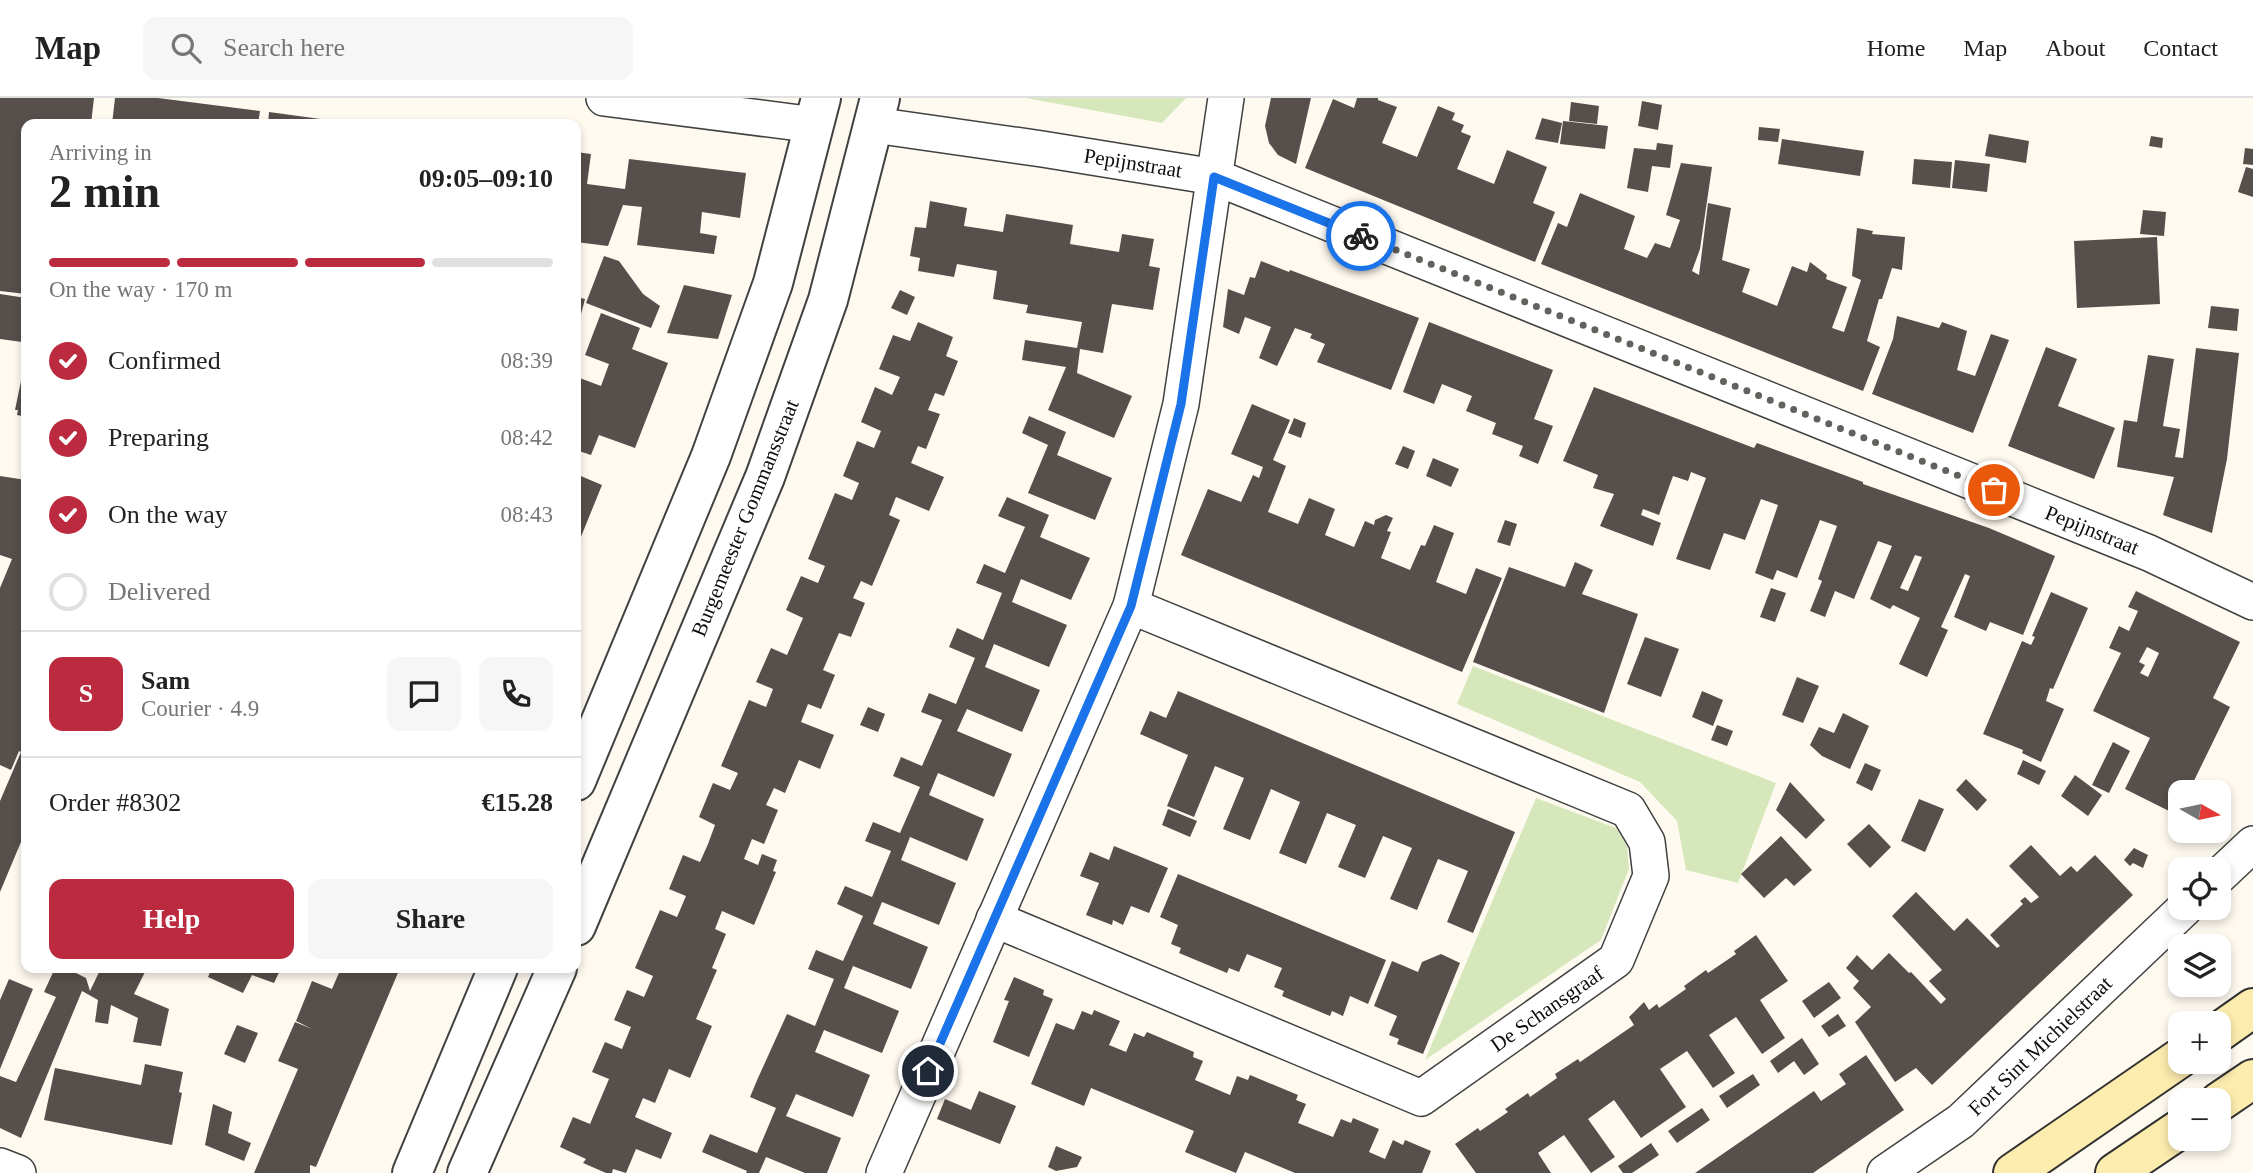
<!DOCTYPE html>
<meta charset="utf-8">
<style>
body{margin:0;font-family:Georgia,serif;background:#f6f6f6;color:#222;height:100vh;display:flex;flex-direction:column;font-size:26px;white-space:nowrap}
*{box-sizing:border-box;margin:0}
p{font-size:23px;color:#767676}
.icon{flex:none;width:38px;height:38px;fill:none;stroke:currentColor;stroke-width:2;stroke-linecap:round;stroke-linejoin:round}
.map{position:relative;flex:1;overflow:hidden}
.panel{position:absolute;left:21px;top:21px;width:560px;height:854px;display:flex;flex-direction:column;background:#fff;border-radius:14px;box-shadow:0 4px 10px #0003}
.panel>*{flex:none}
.needle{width:46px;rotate:99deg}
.controls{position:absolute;left:2168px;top:682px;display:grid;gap:14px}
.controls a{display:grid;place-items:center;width:63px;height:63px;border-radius:14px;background:#fff;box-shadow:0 4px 10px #0003;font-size:35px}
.pin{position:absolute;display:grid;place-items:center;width:60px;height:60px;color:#fff;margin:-30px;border:4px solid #fff;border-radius:50%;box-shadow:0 2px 7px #0007}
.courier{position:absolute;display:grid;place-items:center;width:70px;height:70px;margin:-35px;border:5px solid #1a73e8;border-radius:50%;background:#fff;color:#222;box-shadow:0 2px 9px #0007}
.headline em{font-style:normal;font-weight:700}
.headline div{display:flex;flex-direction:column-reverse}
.headline{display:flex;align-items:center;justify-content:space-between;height:119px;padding:0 28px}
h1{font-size:46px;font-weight:700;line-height:52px}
.bar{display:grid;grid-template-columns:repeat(4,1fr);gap:10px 7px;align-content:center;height:84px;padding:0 28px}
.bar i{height:9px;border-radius:5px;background:#e0e0e0}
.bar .on{background:#bb2a3e}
.bar p{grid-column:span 4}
.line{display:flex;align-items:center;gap:18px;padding:0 28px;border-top:2px solid #e0e0e0}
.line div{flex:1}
.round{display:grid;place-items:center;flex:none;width:74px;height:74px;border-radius:14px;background:#f6f6f6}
ol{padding:0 28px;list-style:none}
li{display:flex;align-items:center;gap:21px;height:77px}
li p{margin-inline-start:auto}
li .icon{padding:7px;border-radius:50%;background:#bb2a3e;color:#fff;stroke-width:4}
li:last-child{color:#767676}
li i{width:38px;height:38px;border:4px solid #e0e0e0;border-radius:50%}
.cta{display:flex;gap:14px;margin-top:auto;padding:14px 28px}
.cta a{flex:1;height:80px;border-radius:14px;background:#bb2a3e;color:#fff;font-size:28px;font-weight:700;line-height:80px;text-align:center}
.cta a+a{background:#f6f6f6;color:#222}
header{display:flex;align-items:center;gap:42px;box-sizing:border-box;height:98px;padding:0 35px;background:#fff;border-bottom:2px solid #e0e0e0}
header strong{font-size:33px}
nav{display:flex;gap:38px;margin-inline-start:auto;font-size:24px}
.search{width:490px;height:63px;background:#f6f6f6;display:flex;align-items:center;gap:18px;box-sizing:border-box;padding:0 24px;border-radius:14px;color:#767676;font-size:26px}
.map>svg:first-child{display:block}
.green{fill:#d6e8bb}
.building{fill:#574f4b;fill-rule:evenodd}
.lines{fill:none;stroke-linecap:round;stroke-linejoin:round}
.minor-casing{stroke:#414141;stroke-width:38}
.tertiary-casing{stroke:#414141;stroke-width:42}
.secondary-casing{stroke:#303030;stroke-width:42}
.minor{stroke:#fff;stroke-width:35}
.tertiary{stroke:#fff;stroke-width:38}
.secondary{stroke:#fcecae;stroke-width:38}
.done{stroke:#62615d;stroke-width:7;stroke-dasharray:0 12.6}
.route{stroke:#1a73e8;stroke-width:9}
.labels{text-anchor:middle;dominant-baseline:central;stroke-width:7;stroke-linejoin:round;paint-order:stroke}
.street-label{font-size:21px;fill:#0e0e0e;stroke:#fff}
</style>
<header>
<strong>Map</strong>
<div class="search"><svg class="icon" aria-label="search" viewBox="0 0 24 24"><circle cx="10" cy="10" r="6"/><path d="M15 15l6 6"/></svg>Search here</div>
<nav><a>Home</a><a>Map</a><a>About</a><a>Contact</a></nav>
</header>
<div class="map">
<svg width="2253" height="1075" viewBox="0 0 2253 1075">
<rect width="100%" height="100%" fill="#fffaf0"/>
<g class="green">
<path d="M1026 0H1186L1162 25Z"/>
<path d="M1473 568 1776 685 1738 785 1686 772 1677 723 1640 684 1457 606Z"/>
<path d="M1536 700 1616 730 1627 748 1629 771 1601 842 1425 962Z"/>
</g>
<g class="building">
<path d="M0 0H94L91 26H26V196L0 193Z"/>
<path d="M115 0H158L260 13 258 26H112Z"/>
<path d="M1271 0H1311L1296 66 1278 57 1269 45 1265 28Z"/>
<path d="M1357 0H1378V2L1397 9 1382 45 1417 59 1438 8 1455 15 1452 22 1464 27 1461 34 1471 38 1457 71 1494 86 1507 52 1547 69 1533 105 1555 114 1535 164 1305 70 1333 1 1354 10Z"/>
<path d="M1642 3 1662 7 1658 32 1638 28Z"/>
<path d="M1571 4 1599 8 1597 26 1569 23Z"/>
<path d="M269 14 350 25V26H268Z"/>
<path d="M1542 20 1562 25 1558 45 1535 41Z"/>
<path d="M1563 23 1608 28 1605 51 1560 46Z"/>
<path d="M1759 29 1780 31 1778 44 1758 42Z"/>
<path d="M1989 36 2029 43 2026 65 1985 58Z"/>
<path d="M2151 38 2163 40 2162 50 2149 48Z"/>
<path d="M1782 41 1864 53 1860 78 1778 66Z"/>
<path d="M1657 45 1673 47 1670 70 1652 68 1648 94 1627 90 1634 50 1656 52Z"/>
<path d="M2245 50 2253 51V67L2243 66Z"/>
<path d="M576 54 591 56 587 86 625 91 629 61 746 75 740 120 702 114 700 135 717 138 714 156 637 147 642 109 623 107 608 148 576 144 577 115 576 114Z"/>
<path d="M1914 61 1952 64 1950 90 1912 86Z"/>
<path d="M1955 62 1990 66 1987 94 1952 90Z"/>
<path d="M1681 65 1712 69 1700 151 1692 173 1699 177 1708 105 1731 110 1722 162 1750 171 1742 194 1777 208 1792 168 1807 174 1810 164 1827 177 1826 181 1847 189 1832 230 1844 234 1861 182 1852 178 1857 130 1873 133 1872 136 1905 139 1902 172 1892 170 1882 201H1879L1867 243 1880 249 1863 293 1541 166 1558 125 1567 129 1580 95 1635 118 1624 151 1647 160 1655 145 1670 150 1680 122 1666 117Z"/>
<path d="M2246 69 2253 71V99L2238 94Z"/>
<path d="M930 103 967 110 964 128 984 131 1003 134 1006 116 1073 127 1070 146 1119 154 1122 136 1154 141 1149 168 1160 170 1153 212 1112 206 1103 255 1080 251 1077 275 1132 298 1114 340 1048 312 1066 269 1022 262 1025 242 1077 250 1082 224 1026 215 1028 207 993 201 997 173 957 166 954 179 918 173 920 160 910 158 915 129 926 130Z"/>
<path d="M2143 112 2166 114 2164 138 2140 136Z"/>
<path d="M2157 139 2160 206 2077 210 2074 143Z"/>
<path d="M604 158 619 163 643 196 660 208 651 230 586 205Z"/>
<path d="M1261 163 1289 174 1290 172 1419 220 1391 292 1317 264 1325 246 1310 240 1312 236 1295 230 1277 268 1259 260 1271 229 1245 219 1239 236 1223 229 1228 191 1244 197 1250 179 1255 180Z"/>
<path d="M684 187 732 197 718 241 667 235Z"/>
<path d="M900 192 915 199 907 217 891 210Z"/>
<path d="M0 196 26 200 22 244 0 241Z"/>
<path d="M576 199 585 201 580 220 576 219Z"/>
<path d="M2211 208 2239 211 2237 233 2208 230Z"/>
<path d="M601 215 640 230 632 251 668 265 635 350 599 337 591 357 576 352V280L577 279 601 288 609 266 585 257Z"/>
<path d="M1897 218 1939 230 1942 224 1967 233 1957 272 1975 278 1991 236 2009 242 1973 335 1872 296 1893 241Z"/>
<path d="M918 224 953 239 946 258 958 263 944 298 935 295 928 312 940 316 926 351 918 348 911 365 944 379 929 413 896 399 889 417 900 422 872 488 861 483 853 500 865 505 851 539 839 535 823 572 835 577 821 611 808 606 801 624 834 637 820 671 799 662 785 695 774 690 766 707 778 712 764 746 752 741 744 761 758 767 762 756 777 762 773 773 776 774 754 827 722 813 715 831 726 836 712 870 717 872 696 921 712 928 690 980 669 971 655 1005 643 1000 635 1019 672 1035 661 1061 636 1051 626 1075 613 1071 612 1075H606L583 1065 586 1061 560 1049 573 1019 590 1026 609 981 592 974 605 944 622 951 631 929 614 922 627 892 644 899 653 878 635 870 660 812 677 819 686 798 669 791 683 757 700 764 708 746 715 727 699 719 713 685 730 692 738 675 721 668 749 602 766 609 773 591 756 584 771 550 787 557 803 520 786 512 801 478 818 485 825 468 808 461 835 395 852 402 859 385 843 378 857 343 874 350 881 333 861 324 875 289 892 297 900 279 879 271 893 237 910 243Z"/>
<path d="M1429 224 1553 272 1534 321 1553 328 1538 366 1519 358 1523 348 1492 336 1496 325 1466 313 1472 298 1442 286 1434 306 1403 294Z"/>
<path d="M2046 249 2077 261 2058 308 2115 330 2094 381 2008 348Z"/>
<path d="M2196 250 2239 255 2227 361 2212 435 2163 417 2174 379 2117 369 2124 322 2137 324 2148 257 2174 261 2163 328 2180 331 2175 359 2183 360Z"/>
<path d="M21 283 26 284V319L17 317 18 312H15Z"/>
<path d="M1594 289 1754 350 1757 345 1863 384V386L1989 430 2055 458 2023 537 1990 524 1986 533 1954 519 1970 478 1965 476 1941 529 1948 532 1927 579 1899 566 1920 520 1893 507 1890 511 1870 501 1892 448 1878 443 1854 501 1835 493 1825 519 1810 513 1822 483 1818 481 1837 428 1820 422 1797 480 1777 472 1773 482 1755 475 1778 407 1761 401 1745 442 1724 435 1710 472 1676 461 1706 380 1691 374 1688 383 1673 378 1659 417 1643 411 1641 417 1661 425 1653 448 1600 428 1614 396 1593 390 1598 377 1563 363ZM1915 457 1922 459 1908 493 1900 490Z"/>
<path d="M1252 306 1290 322 1273 362 1286 368 1268 414 1298 426 1309 400 1335 411 1325 437 1354 449 1365 423 1374 427 1375 422 1386 417 1393 420 1387 433 1391 434 1381 460 1410 472 1421 447 1425 448 1434 427 1454 435 1436 484 1466 496 1476 470 1502 480 1462 574 1181 457 1208 391 1241 404 1253 377 1259 380 1263 369 1231 356Z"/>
<path d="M1029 318 1066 334 1057 357 1112 380 1095 422 1028 395 1048 347 1022 335Z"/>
<path d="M1294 320 1306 325 1301 340 1288 335Z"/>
<path d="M1403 348 1415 353 1408 371 1395 366Z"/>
<path d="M1433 360 1459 371 1451 389 1426 378Z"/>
<path d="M576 376 602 387 576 451Z"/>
<path d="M0 378 26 382V732L0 794V703L21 654 19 653 11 672 0 667V490L12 461 0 457Z"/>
<path d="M1007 399 1049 417 1040 439 1090 460 1071 502 1021 481 1012 504 1067 527 1049 569 994 546 985 569 1040 592 1022 634 967 611 957 633 1012 656 994 699 938 675 929 697 984 721 967 763 910 739 901 762 956 785 939 827 882 804 873 826 928 849 911 891 853 868 844 890 899 913 882 955 824 932 815 954 870 977 853 1019 796 996 786 1018 841 1040 827 1075H805L766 1059 759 1075H746L747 1073 702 1054 710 1036 757 1055 776 1010 750 999 758 980 787 916 815 928 834 881 808 871 816 852 843 863 863 818 837 806 845 788 872 799 891 753 865 743 873 724 900 735 920 689 893 678 901 659 922 668 942 622 921 614 929 595 956 606 975 560 949 549 957 530 983 542 1002 495 976 485 984 466 1005 475 1025 429 998 418Z"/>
<path d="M1505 422 1517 426 1510 448 1497 444Z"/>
<path d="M1575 464 1593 472 1582 496 1638 516 1604 615 1473 564 1509 469 1565 489Z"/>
<path d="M1771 490 1786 495 1775 524 1760 519Z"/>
<path d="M2136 493 2240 544 2213 600 2230 609 2188 695H2180V710L2177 717 2125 691 2150 640 2093 613 2121 555 2109 550 2119 528 2129 533 2138 513 2128 509ZM2147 549 2159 555 2148 579 2140 575 2145 567 2139 564Z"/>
<path d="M2051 494 2088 510 2053 591 2050 590 2046 603 2064 611 2041 664 2022 655 2023 652 1983 636 2022 543 2031 547 2035 539 2032 538Z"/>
<path d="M1645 539 1679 551 1661 599 1627 586Z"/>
<path d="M1797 579 1819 588 1803 625 1782 617Z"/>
<path d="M1178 593 1515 734 1473 835 1447 824 1468 773 1438 761 1417 812 1390 801 1412 750 1383 738 1365 780 1338 769 1356 727 1327 715 1306 766 1279 755 1300 704 1271 691 1250 742 1223 731 1244 680 1215 668 1194 719 1167 708 1188 657 1140 636 1150 613 1166 620Z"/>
<path d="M1702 593 1723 602 1713 628 1692 619Z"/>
<path d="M868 609 885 616 878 634 860 627Z"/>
<path d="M1843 615 1869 628 1850 671 1822 658 1810 647 1819 629 1834 635Z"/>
<path d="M1717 627 1733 633 1727 648 1711 642Z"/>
<path d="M2113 644 2130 653 2109 695 2092 687Z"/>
<path d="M2023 662 2046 673 2039 687 2017 676Z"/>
<path d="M1865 665 1881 672 1872 693 1856 685Z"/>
<path d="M2075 677 2102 697 2088 718 2061 698Z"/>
<path d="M1966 681 1987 702 1977 713 1956 692Z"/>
<path d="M1790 684 1825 722 1806 741 1776 712Z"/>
<path d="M1919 701 1944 711 1925 754 1901 743Z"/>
<path d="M1168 711 1197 723 1190 739 1162 727Z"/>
<path d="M1869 726 1891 749 1870 770 1847 746Z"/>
<path d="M1781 738 1812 772 1794 788 1786 780 1764 800 1741 776Z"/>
<path d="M2031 747 2060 778 2071 768 2077 774 2095 757 2133 797 1932 987 1916 970 1895 984 1855 924 1871 909 1853 890 1859 883 1846 870 1857 857 1872 872 1889 855 1909 875 1911 874 1941 906 1946 901 1929 883 1942 872 1892 818 1916 794 1954 833 1967 820 1997 850 2000 848 1990 837 2023 806 2020 803 2025 799 2031 805 2039 799 2009 768Z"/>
<path d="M1114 748 1168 770 1149 815 1131 808 1123 827 1113 822 1112 827 1086 817 1099 785 1080 778 1090 754 1109 762Z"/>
<path d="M2134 750 2148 757 2143 770 2133 765 2130 768 2124 762Z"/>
<path d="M1178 776 1386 862 1368 906 1350 898 1343 918 1332 913 1330 918 1282 898 1284 893 1274 889 1282 870 1247 856 1239 874 1229 870 1227 875 1179 855 1181 850 1171 846 1178 827 1160 819Z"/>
<path d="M1756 837 1788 883 1760 902 1785 940 1762 956 1736 919 1709 937 1735 975 1713 990 1687 953 1660 971 1686 1009 1641 1040 1614 1002 1588 1021 1615 1059 1591 1075 1564 1037 1538 1055 1551 1075H1476L1455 1046 1478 1030 1480 1033 1508 1014 1505 1011 1528 995 1530 999 1557 980 1555 976 1578 961 1580 964 1634 927 1629 919 1644 904 1649 912 1657 906 1659 910 1686 891 1684 888 1706 872 1708 875 1736 856 1734 853Z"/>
<path d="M1441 856 1460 865 1423 956 1397 946 1399 941 1389 937 1397 918 1374 908 1392 863 1418 874 1422 864Z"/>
<path d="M55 870 64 874 70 872 86 880 90 893 101 870H147L134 896 169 911 161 948 133 944 138 920 111 907 108 926 95 924 98 902 82 893 21 1040 0 1030V978L16 984 56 899 44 894Z"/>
<path d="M212 870H281L274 885 252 877 243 895 208 879Z"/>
<path d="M341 870H400L316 1069 310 1067V1075H254L298 971 278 963 295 924 312 931 296 923 312 883 332 891Z"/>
<path d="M1014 879 1044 892 1043 897 1053 901 1029 959 993 944 1009 903 1004 902Z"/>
<path d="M9 881 33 891 0 971V902Z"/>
<path d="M1829 884 1841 900 1814 920 1802 903Z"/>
<path d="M1094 912 1120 923 1109 947 1126 954 1134 935 1144 939 1147 934 1194 954 1193 959 1203 963 1195 982 1230 997 1237 978 1248 982 1250 977 1298 997 1296 1002 1306 1006 1298 1025 1333 1039 1341 1021 1351 1025 1353 1020 1379 1031 1369 1054 1385 1061 1393 1042 1403 1047 1405 1042 1431 1053 1422 1075H1295L1245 1054 1236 1075 1185 1054 1194 1033 1091 990 1084 1008 1031 986 1056 925 1074 932 1082 913 1092 917Z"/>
<path d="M1838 916 1846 928 1829 939 1821 928Z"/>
<path d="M237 927 258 935 245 965 224 956Z"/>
<path d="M1802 940 1819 966 1804 977 1794 963 1778 975 1770 963Z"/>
<path d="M1866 957 1904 1012 1813 1075H1695L1814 993 1821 1003 1846 986 1839 976Z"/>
<path d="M145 966 183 974 179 994 182 995 172 1047 44 1022 55 970 141 987Z"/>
<path d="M1753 976 1760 987 1727 1010 1719 998Z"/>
<path d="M979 993 1016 1008 1000 1046 937 1021 945 1001 971 1012Z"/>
<path d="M213 1006 232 1014 228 1035 251 1045 244 1063 205 1047Z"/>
<path d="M1702 1010 1710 1022 1677 1045 1668 1033Z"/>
<path d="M1651 1045 1659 1057 1632 1075H1623L1618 1068Z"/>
<path d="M1056 1048 1082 1059 1077 1069 1056 1073 1048 1069Z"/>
</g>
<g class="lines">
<g class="minor-casing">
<g id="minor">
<path d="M604 0 815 27"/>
<path d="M874 27 1042 51 1215 79 2149 455 2253 504"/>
<path d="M2219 778 2253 746"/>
<path d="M994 821 1421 1000 1616 862 1651 778 1647 744 1628 712 1131 508"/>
<path d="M0 1068 18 1075"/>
<path d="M884 1075 1131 508 1181 306 1226 0"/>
<path d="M1885 1075 1961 1023 2185 810"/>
</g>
</g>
<g class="tertiary-casing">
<g id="tertiary">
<path d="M576 683 711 358 773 185 821 0"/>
<path d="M576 828 765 379 828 202 880 0"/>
<path d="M412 1075 498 870"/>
<path d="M467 1075 557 870"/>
</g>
</g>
<g class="secondary-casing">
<g id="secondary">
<path d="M2219 934 2253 910"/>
<path d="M2219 1004 2253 981"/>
<path d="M2013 1075 2180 960"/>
<path d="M2115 1075 2180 1031"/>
</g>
</g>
<use href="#minor" class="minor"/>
<use href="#tertiary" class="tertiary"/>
<use href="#secondary" class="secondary"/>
</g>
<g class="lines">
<path class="done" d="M1361 138 1994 392"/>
<path class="route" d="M928 973 1131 508 1181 306 1214 79 1361 138"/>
</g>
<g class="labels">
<g class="street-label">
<text transform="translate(1133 65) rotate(9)">Pepijnstraat</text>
<text transform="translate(745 420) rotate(-68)">Burgemeester Gommansstraat</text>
<text transform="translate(2092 432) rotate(22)">Pepijnstraat</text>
<text transform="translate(1547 911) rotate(-35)">De Schansgraaf</text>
<text transform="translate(2040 948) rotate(-44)">Fort Sint Michielstraat</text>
</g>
</g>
</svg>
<div class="controls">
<a><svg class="needle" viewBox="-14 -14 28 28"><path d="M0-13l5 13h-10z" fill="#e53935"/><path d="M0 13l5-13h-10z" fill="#767676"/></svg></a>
<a><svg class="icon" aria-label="locate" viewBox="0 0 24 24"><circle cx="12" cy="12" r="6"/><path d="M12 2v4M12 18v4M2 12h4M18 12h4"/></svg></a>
<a><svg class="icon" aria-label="layers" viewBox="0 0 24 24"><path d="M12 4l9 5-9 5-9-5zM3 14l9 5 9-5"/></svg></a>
<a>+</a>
<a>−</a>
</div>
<div class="pin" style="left:1994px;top:392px;background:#ea580c"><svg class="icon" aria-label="bag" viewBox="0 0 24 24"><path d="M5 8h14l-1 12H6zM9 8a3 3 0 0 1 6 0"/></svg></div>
<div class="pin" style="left:928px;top:973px;background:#1f2937"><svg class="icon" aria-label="home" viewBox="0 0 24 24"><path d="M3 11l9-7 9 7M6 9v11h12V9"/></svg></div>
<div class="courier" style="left:1361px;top:138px"><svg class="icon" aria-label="bike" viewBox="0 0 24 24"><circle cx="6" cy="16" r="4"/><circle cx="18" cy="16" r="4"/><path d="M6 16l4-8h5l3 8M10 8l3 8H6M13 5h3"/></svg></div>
<section class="panel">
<div class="headline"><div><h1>2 min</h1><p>Arriving in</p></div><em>09:05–09:10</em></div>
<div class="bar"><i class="on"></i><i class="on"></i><i class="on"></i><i></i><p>On the way · 170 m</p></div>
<ol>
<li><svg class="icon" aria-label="check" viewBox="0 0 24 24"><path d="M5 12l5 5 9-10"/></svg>Confirmed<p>08:39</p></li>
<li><svg class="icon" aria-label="check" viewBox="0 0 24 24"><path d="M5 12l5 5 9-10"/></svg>Preparing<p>08:42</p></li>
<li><svg class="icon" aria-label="check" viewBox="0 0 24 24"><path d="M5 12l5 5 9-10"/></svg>On the way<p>08:43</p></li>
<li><i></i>Delivered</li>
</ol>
<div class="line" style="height:126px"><b class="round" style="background:#bb2a3e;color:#fff">S</b><div><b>Sam</b><p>Courier · 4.9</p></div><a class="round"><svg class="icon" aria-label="chat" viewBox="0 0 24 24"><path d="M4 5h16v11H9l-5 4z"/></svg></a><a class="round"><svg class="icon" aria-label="phone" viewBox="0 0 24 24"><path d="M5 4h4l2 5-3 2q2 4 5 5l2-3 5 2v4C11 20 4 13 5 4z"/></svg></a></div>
<div class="line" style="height:91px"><div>Order #8302</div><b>€15.28</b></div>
<div class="cta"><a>Help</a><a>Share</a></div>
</section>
</div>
